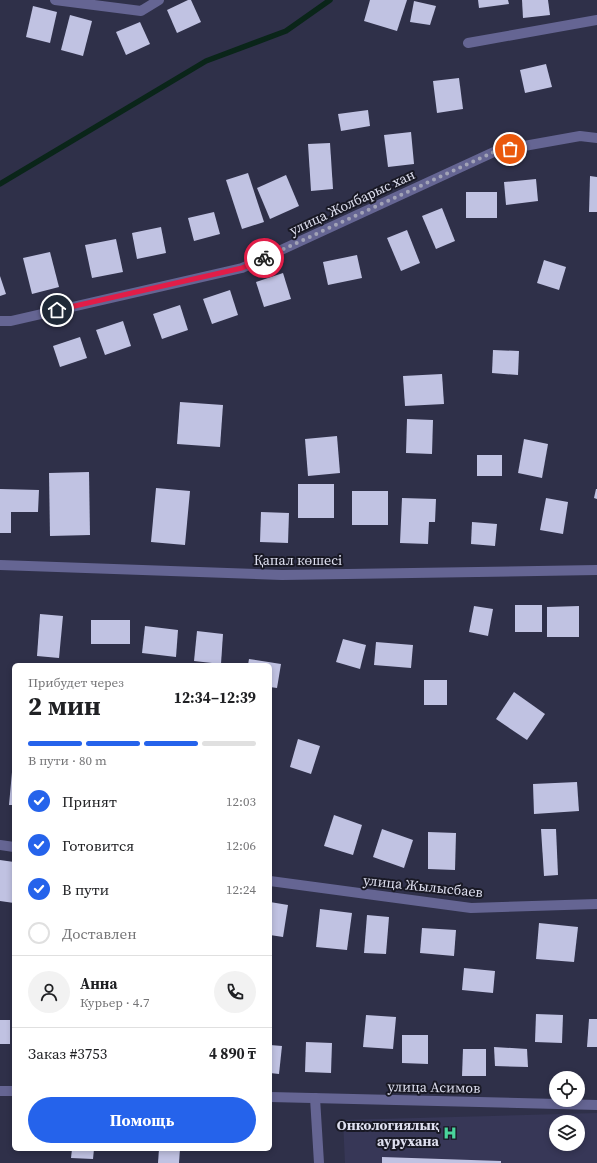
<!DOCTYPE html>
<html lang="ru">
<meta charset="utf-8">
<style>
body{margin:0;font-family:"Source Serif 4",serif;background:#f2f2f2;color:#202124;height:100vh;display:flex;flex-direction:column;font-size:15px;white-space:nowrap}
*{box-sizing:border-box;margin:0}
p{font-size:13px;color:#757577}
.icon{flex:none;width:22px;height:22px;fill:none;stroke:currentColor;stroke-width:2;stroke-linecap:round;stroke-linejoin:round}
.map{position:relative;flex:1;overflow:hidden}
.drawer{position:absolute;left:12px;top:663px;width:260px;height:488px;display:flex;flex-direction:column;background:#fff;border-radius:6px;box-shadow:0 2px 6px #0003}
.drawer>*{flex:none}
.controls{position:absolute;left:549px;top:1071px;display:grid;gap:8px}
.controls a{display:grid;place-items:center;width:36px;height:36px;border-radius:50%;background:#fff;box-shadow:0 2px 6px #0003;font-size:20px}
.pin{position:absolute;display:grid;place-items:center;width:34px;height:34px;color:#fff;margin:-17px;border:2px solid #fff;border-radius:50%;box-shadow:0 1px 4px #0007}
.courier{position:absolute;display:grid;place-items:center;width:40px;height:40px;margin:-20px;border:3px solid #e11d48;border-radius:50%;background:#fff;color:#222;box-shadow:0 1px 5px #0007}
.overview em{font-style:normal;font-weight:700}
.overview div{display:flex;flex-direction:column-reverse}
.overview{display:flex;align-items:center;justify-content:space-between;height:68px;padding:0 16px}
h1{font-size:26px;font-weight:700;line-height:30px}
.bar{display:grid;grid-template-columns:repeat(4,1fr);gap:6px 4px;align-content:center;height:48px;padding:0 16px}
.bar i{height:5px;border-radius:3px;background:#e0e0e0}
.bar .on{background:#2563eb}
.bar p{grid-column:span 4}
.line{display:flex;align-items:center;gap:10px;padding:0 16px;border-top:1px solid #e0e0e0}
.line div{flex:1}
.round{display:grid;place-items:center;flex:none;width:42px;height:42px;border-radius:21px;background:#f2f2f2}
ol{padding:0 16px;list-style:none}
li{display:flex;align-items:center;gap:12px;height:44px}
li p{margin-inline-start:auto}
li .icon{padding:4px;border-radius:50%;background:#2563eb;color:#fff;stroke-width:4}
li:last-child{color:#757577}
li i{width:22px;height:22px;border:2px solid #e0e0e0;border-radius:50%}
.action{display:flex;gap:8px;margin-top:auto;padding:8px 16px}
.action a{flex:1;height:46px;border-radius:24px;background:#2563eb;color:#fff;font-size:16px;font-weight:700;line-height:46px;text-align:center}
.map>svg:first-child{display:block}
.built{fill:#373757;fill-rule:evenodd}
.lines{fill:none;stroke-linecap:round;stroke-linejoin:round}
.stream{stroke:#0a2519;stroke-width:5.5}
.building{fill:#c0c2e2}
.street{stroke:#656593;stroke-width:10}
.done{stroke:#a1a2b6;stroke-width:4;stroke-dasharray:0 7.2}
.route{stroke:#e11d48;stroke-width:5}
.labels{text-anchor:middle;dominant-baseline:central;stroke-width:4;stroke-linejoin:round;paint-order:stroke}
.street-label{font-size:14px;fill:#dfe0f0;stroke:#191925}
.poi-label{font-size:14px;font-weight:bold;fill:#dfe0f0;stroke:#191925;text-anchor:end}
</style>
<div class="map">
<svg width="597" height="1163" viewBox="0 0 597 1163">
<rect width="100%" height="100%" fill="#2f3049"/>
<path class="built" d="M597 1113V1163H345L343 1120ZM556 1122H578V1144H556Z"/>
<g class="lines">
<path class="stream" d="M0 184 206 61 286 31 330 0"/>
</g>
<g class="building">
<path d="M188 0H191L201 22 177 33 167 10Z"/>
<path d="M370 0H407L397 31 364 21Z"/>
<path d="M478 0H508L509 4 479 8Z"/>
<path d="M522 0H548L550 15 523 18Z"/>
<path d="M414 1 436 6 430 25 410 22Z"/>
<path d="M33 6 57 12 50 43 26 37Z"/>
<path d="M70 15 92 21 83 56 61 50Z"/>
<path d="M140 22 150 44 126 55 116 32Z"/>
<path d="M546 64 552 87 525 93 520 70Z"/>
<path d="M459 78 463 109 437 113 433 81Z"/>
<path d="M368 110 370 126 341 131 338 114Z"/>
<path d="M411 132 414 164 388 167 384 135Z"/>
<path d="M330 143 333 189 311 191 308 144Z"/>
<path d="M248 173 264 222 242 229 226 180Z"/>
<path d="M286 175 299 206 270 219 257 188Z"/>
<path d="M590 176 597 177V212H589Z"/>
<path d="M536 179 538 201 506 205 504 182Z"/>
<rect x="466" y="192" width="31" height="26"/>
<path d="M442 208 455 241 436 249 422 216Z"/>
<path d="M214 212 220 234 194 241 188 218Z"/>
<path d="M161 227 166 253 137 259 132 233Z"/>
<path d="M407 230 420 263 401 271 387 238Z"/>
<path d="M116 239 123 272 92 278 85 245Z"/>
<path d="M50 252 59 287 32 294 23 258Z"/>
<path d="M357 255 362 278 328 285 323 262Z"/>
<path d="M544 260 566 267 559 290 537 283Z"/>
<path d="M283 273 291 299 264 307 256 282Z"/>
<path d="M0 276 6 294 0 296Z"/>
<path d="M230 290 238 315 212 324 203 299Z"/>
<path d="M180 305 188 330 162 339 153 314Z"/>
<path d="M123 321 131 346 105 355 96 330Z"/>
<path d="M80 337 87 358 60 367 53 346Z"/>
<path d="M493 350 519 351 518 375 492 373Z"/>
<path d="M442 374 444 404 405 406 403 376Z"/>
<path d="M180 402 223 405 220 447 177 444Z"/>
<path d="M407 419 433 420 432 454 406 453Z"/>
<path d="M337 436 340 473 308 476 305 439Z"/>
<path d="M524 439 548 444 542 478 518 473Z"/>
<rect x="477" y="455" width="25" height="21"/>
<path d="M89 472 90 535 50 536 49 473Z"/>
<rect x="298" y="484" width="36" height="34"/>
<path d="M156 488 190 491 185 545 151 542Z"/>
<path d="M0 489 39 490 38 512H11V533H0Z"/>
<path d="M596 489H597V499L594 498Z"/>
<rect x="352" y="491" width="36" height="34"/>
<path d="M402 498 436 499 435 522H429L428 544 400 543Z"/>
<path d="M546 498 568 502 563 534 540 530Z"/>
<path d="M261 512 289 513 288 543 260 542Z"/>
<path d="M472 522 497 524 495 546 471 544Z"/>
<rect x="515" y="605" width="27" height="27"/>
<path d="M474 606 493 609 488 636 469 632Z"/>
<path d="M579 606V637H547V607Z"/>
<path d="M40 614 63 616 59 658 37 656Z"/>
<rect x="91" y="620" width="39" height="24"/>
<path d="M145 626 178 630 176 657 142 653Z"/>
<path d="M197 631 223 634 221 664 194 661Z"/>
<path d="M343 639 366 645 360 669 336 662Z"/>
<path d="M376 642 413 645 411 668 374 665Z"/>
<path d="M249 659 281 664 277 688 270 687V665H248Z"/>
<rect x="424" y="680" width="23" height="25"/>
<path d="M514 692 545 714 527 740 496 719Z"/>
<path d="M298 739 320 746 311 774 290 767Z"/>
<path d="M12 772H14V805H9Z"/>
<path d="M577 782 579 811 534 814 533 784Z"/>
<path d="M334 815 362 825 353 855 324 846Z"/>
<path d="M382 829 413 840 404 868 373 857Z"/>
<path d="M541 829H556L558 875 544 876Z"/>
<path d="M428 832 456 833 455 870 428 869Z"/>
<path d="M0 860 14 862V903L0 901Z"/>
<path d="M270 902 288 905 283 937 270 935Z"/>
<path d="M320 909 352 913 347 950 316 947Z"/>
<path d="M367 915 389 917 386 954 364 953Z"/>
<path d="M539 923 578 927 574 962 536 959Z"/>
<path d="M422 928 456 930 454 956 420 953Z"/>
<path d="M464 968 495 971 493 993 462 990Z"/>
<path d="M536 1014 563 1015 562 1043 535 1042Z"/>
<path d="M366 1015 396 1017 393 1049 363 1047Z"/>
<path d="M589 1019H597V1047H587Z"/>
<rect x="0" y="1020" width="10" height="24"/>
<path d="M402 1035H428V1064L402 1063Z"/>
<path d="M306 1042 332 1043 331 1073 305 1072Z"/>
<path d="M270 1045 282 1046 279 1074 270 1073Z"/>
<path d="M494 1047 527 1049 528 1067 495 1066Z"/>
<path d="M463 1049H486V1076H462Z"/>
<path d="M72 1149H94L93 1159 71 1158Z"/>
<path d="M159 1149H180L179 1163H158Z"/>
<path d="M382 1157 501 1161V1163H382Z"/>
</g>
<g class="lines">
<g class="street">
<path d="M55 0 141 11 159 0"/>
<path d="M468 43 597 20"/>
<path d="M0 321H11L242 268 496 151 580 136 597 138"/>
<path d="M0 565 282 575 597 570"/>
<path d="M0 845 14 847"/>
<path d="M270 881 471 908 597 904"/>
<path d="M0 1091H14"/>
<path d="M270 1097 597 1105"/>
<path d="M315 1098 319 1163"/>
</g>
</g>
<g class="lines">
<path class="done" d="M264 258 496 151 510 149"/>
<path class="route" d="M57 310 242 268 264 258"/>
</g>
<defs>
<g id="hospital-bare" transform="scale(1.08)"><path d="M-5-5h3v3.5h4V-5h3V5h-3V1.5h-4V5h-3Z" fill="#4ad49c" stroke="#191925" stroke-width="2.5" paint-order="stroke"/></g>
</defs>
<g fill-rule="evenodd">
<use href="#hospital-bare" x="450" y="1133"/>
</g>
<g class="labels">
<g class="street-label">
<text transform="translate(352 202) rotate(-25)">улица Жолбарыс хан</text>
<text x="298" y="560">Қапал көшесі</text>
<text transform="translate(423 886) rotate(6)">улица Жылысбаев</text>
<text transform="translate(434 1087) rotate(1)">улица Асимов</text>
</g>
<g class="poi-label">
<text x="439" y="1125">Онкологиялық<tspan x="439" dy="16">аурухана</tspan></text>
</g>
</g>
</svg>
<div class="controls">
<a><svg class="icon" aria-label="locate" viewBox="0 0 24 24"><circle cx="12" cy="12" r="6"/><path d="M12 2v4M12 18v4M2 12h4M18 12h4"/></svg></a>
<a><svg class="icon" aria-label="layers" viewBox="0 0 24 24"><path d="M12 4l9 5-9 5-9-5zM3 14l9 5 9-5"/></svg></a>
</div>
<div class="pin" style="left:510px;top:149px;background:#ea580c"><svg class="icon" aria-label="bag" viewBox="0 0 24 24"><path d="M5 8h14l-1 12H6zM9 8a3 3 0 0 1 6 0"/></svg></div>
<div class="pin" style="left:57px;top:310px;background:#1f2937"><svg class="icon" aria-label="home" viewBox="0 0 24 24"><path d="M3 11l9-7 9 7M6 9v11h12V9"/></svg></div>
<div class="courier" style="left:264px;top:258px"><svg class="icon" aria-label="bike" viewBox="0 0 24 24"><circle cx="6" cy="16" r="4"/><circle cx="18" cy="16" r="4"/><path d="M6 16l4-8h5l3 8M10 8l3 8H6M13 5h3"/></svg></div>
<section class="drawer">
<div class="overview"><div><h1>2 мин</h1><p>Прибудет через</p></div><em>12:34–12:39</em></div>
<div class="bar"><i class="on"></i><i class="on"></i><i class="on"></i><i></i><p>В пути · 80 m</p></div>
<ol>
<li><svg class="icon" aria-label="check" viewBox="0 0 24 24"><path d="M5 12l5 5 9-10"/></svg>Принят<p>12:03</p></li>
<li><svg class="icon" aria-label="check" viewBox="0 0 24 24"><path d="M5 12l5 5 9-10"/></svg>Готовится<p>12:06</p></li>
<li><svg class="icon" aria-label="check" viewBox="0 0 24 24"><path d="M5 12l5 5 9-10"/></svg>В пути<p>12:24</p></li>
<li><i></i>Доставлен</li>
</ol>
<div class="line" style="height:72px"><a class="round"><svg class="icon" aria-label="person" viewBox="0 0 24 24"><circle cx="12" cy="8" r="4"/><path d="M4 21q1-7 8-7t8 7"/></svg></a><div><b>Анна</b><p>Курьер · 4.7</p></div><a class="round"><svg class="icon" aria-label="phone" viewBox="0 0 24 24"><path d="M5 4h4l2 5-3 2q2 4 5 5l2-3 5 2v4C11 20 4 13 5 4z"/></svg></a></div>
<div class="line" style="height:52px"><div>Заказ #3753</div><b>4 890 ₸</b></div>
<div class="action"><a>Помощь</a></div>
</section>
</div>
